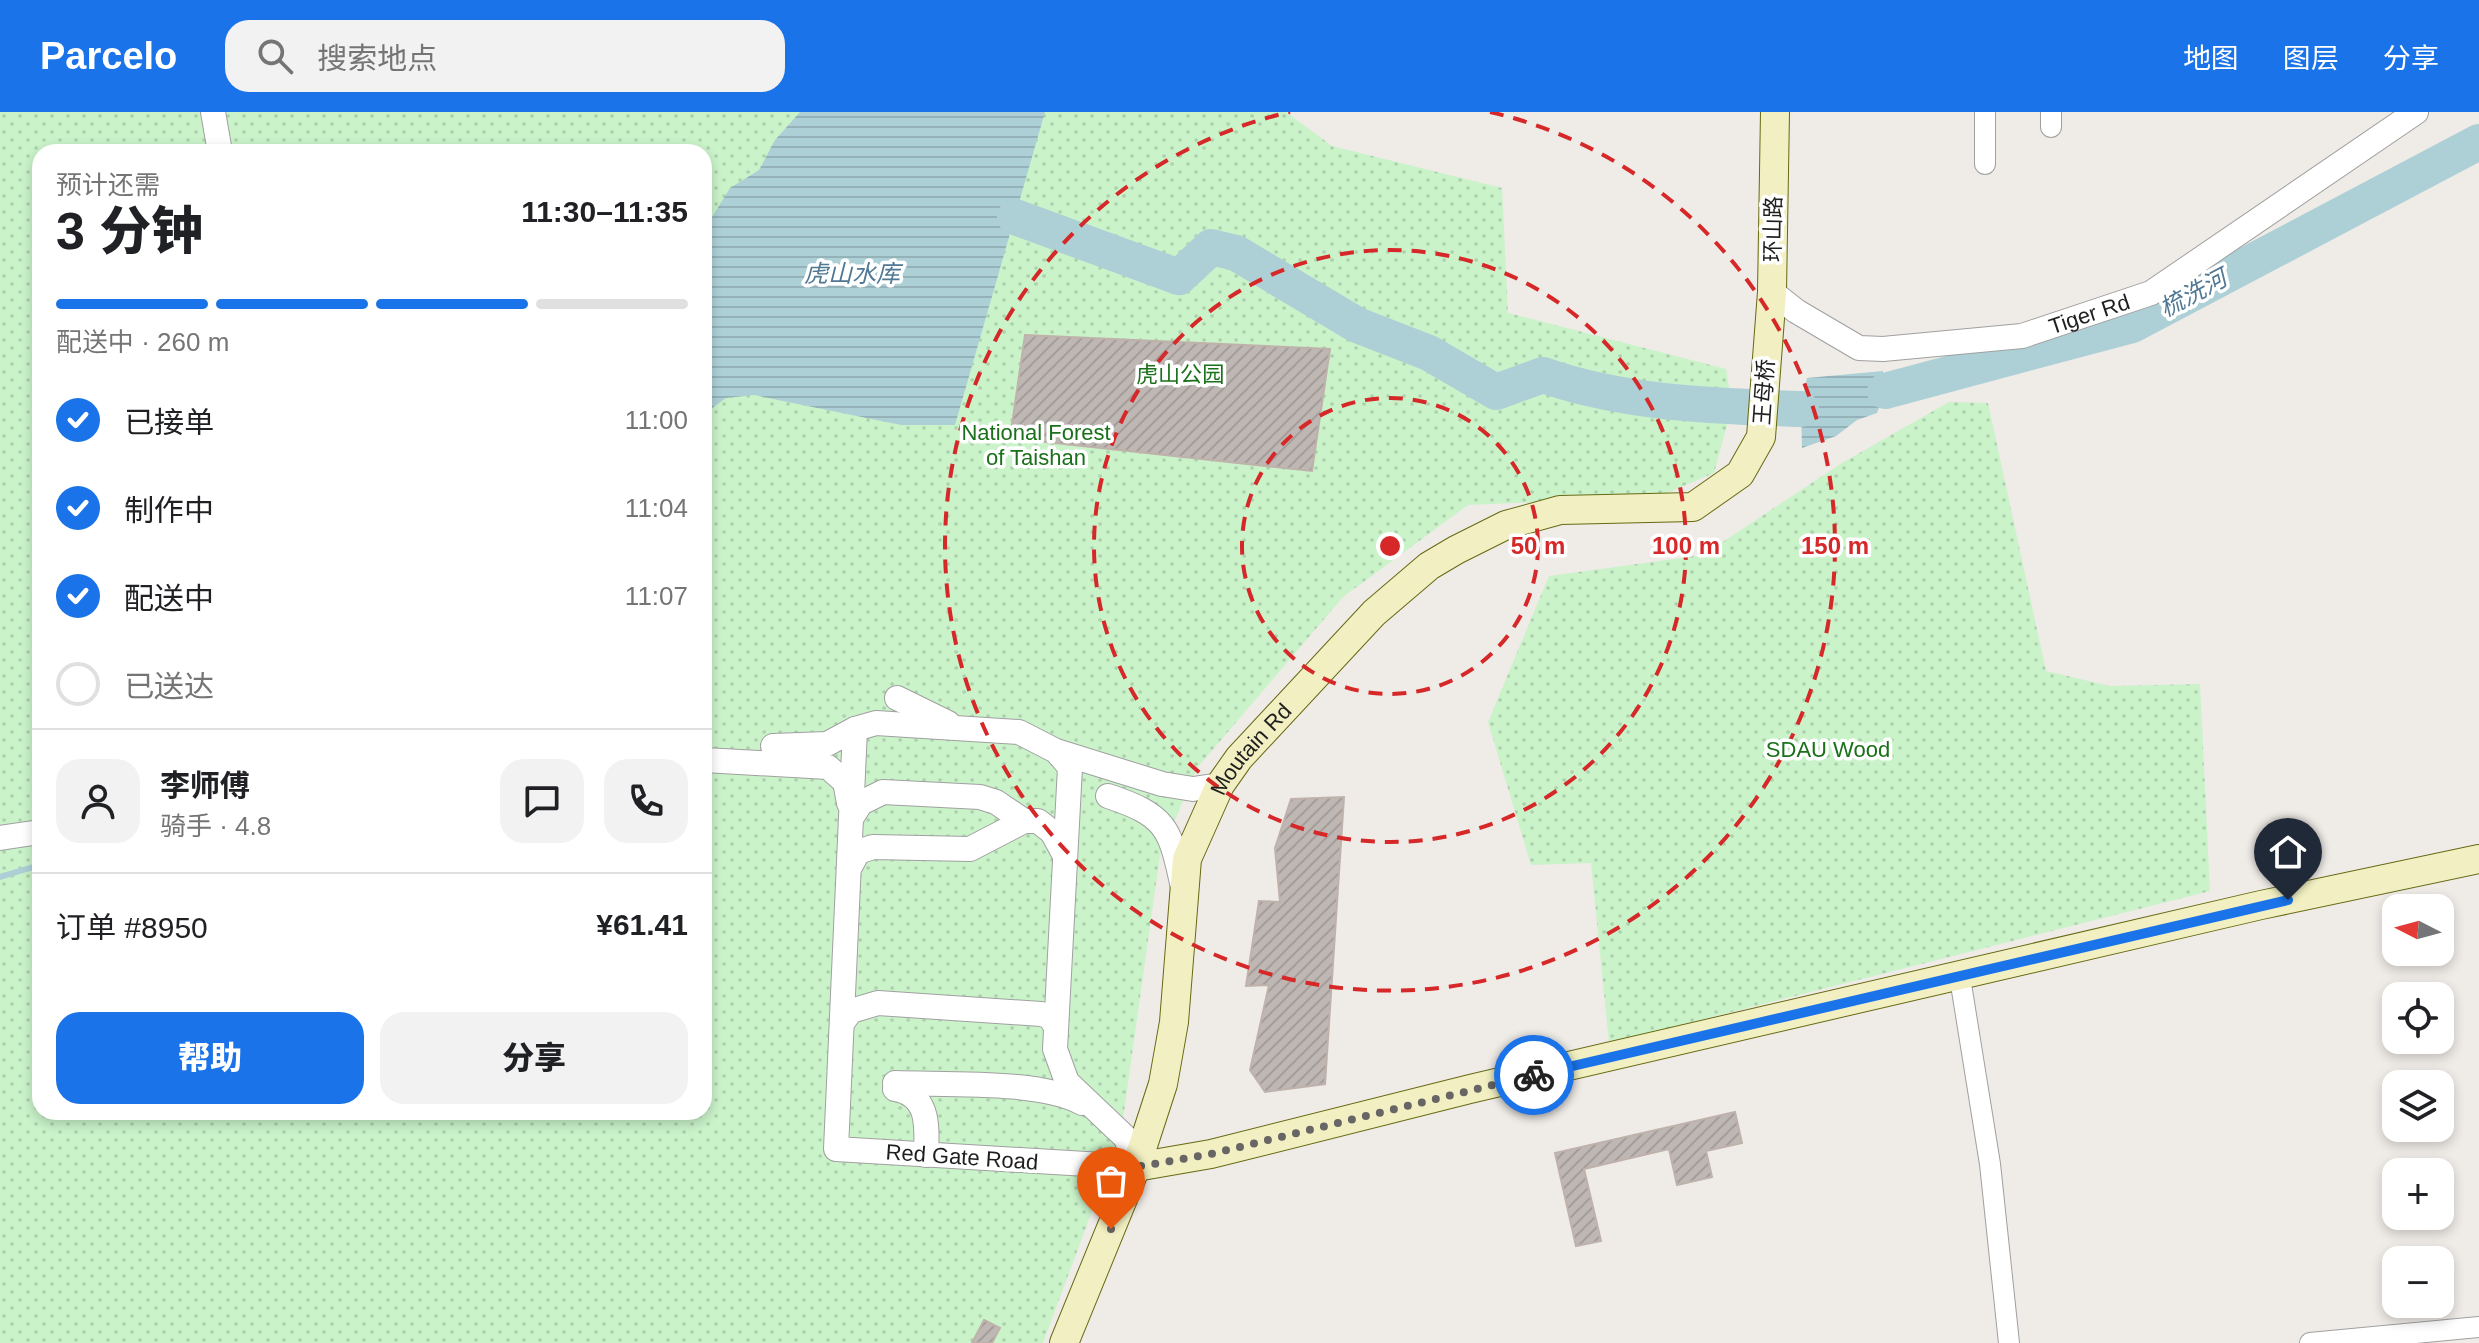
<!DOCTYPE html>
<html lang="zh">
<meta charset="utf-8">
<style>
body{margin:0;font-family:Arial,"Noto Sans SC",sans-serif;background:#f2f2f2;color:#202124;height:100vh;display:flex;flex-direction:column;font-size:30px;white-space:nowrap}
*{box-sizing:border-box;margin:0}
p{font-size:26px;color:#757577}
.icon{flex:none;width:44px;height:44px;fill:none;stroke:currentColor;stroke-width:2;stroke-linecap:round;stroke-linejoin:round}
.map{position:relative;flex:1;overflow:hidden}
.sheet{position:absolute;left:32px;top:32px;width:680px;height:976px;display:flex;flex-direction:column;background:#fff;border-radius:24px;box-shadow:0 4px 12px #0003}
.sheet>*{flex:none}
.needle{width:52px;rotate:276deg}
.buttons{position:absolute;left:2382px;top:782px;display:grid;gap:16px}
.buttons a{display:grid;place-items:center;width:72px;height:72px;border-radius:16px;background:#fff;box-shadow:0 4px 12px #0003;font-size:40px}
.pin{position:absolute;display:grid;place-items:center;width:68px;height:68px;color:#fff;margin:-82px -34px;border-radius:50% 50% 50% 0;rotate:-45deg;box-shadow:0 0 8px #0007}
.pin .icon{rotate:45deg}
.courier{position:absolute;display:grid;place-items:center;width:80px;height:80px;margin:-40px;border:6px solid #1a73e8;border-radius:50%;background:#fff;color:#222;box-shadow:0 2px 10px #0007}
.overview em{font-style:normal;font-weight:800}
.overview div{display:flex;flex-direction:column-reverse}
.overview{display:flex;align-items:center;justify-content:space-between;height:136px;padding:0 24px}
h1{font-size:52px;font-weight:800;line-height:60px}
.bar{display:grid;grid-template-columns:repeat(4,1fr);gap:12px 8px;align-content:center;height:96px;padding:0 24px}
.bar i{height:10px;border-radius:6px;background:#e0e0e0}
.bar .active{background:#1a73e8}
.bar p{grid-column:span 4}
.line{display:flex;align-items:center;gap:20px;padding:0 24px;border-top:2px solid #e0e0e0}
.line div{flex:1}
.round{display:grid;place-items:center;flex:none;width:84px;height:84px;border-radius:24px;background:#f2f2f2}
ol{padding:0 24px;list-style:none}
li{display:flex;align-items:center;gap:24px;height:88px}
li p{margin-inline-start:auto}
li .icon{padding:8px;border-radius:50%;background:#1a73e8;color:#fff;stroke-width:4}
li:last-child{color:#757577}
li i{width:44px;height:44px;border:4px solid #e0e0e0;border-radius:50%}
.primary-button{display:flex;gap:16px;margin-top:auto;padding:16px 24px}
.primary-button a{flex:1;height:92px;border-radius:24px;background:#1a73e8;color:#fff;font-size:32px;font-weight:800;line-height:92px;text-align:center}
.primary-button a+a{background:#f2f2f2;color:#202124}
header{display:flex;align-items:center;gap:48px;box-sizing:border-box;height:112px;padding:0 40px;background:#1a73e8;color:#fff}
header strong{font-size:38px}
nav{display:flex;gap:44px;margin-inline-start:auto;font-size:28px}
.search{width:560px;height:72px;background:#f2f2f2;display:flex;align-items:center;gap:20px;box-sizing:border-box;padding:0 28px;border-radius:24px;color:#757577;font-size:30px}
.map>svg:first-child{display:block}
.park{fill:url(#park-dots);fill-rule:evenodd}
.water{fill:url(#water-rules)}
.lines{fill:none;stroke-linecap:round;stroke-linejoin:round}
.stream{stroke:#add0d7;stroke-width:6}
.river{stroke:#add0d7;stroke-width:36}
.building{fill:url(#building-hatch);stroke:#bfb2ab;stroke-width:2}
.minor-casing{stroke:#a0a0a0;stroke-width:22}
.tertiary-casing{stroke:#a0a0a0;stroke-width:26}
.secondary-casing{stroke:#676913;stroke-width:30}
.minor{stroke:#fff;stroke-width:20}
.tertiary{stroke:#fff;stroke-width:24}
.secondary{stroke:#f2f0c2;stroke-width:28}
.done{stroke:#686665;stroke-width:8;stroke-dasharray:0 14.4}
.route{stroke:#1a73e8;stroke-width:10}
.ring{fill:none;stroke:#d62828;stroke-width:4;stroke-dasharray:14 10}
.labels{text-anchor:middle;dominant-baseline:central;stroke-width:7;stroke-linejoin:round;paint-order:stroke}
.street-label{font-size:22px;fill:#1f1f1f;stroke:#fff}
.park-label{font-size:22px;fill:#1a711a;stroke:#fff}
.water-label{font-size:24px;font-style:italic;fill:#507894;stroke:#fff}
.centre{fill:#d62828;stroke:#fff;stroke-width:4}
.ring-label{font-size:24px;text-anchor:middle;font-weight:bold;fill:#d62828;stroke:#fff;stroke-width:7;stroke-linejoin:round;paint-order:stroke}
</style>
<header>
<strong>Parcelo</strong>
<div class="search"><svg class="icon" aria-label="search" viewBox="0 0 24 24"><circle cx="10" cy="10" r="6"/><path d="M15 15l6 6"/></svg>搜索地点</div>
<nav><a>地图</a><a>图层</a><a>分享</a></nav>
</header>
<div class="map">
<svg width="2479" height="1231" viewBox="0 0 2479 1231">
<defs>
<pattern id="park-dots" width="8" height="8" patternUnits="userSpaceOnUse" patternTransform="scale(2)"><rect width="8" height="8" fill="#caf3ca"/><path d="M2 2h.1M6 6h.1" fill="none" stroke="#add0ad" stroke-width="1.8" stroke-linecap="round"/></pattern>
<pattern id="water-rules" width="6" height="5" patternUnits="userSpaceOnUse" patternTransform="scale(2)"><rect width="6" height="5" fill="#add0d7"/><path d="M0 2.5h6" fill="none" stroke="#94b2b8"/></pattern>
<pattern id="building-hatch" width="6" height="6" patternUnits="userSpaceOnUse" patternTransform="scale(2)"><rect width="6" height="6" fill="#bfb7b4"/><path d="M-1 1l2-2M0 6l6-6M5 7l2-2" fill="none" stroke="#a49d9a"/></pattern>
</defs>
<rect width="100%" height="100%" fill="#efebe7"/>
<g class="park">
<path d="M0 0H1286L1332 34 1502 76 1508 201 1726 257 1732 295 1714 361 1658 385 1468 393 1343 485 1197 656 1160 743 1121 1021 1043 1231H0ZM40 40H704V1000H40Z"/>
<path d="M1949 290 1988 291 2046 559 2110 574 2200 572 2210 779 1609 931 1591 751 1531 753 1488 610 1549 464 1703 443 1842 351Z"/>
</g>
<g class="water">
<path d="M800 0H1045L955 313H901L754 283 726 286 704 302V118L730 76 759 58 775 28Z"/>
<path d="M1883 259 1885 279 1877 301 1857 308 1836 324 1802 336 1801 297 1807 266Z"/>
</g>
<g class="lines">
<path class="stream" d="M0 765 40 753"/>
<g class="river">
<path d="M1015 105 1179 165 1211 135 1236 141 1357 213 1429 241 1496 280 1543 263C1626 292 1714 294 1801 297"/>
<path d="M1885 279 2132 213 2479 30"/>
</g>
</g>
<g class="building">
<path d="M1025 223 1330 237 1312 359 1010 326Z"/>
<path d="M1344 685 1325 972 1265 980 1250 958 1269 873 1246 874 1259 789 1280 790 1275 736 1291 687Z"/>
<path d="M1735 1000 1742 1031 1706 1039 1712 1065 1677 1073 1669 1037 1584 1057 1601 1129 1576 1134 1555 1041Z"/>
<path d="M984 1208 1000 1216 992 1231H972Z"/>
</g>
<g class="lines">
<g class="minor-casing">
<g id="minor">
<path d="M2051 0V15"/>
<path d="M1985 52V0"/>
<path d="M1960 866 1990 1052 2009 1231"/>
<path d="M2310 1231 2479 1215"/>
</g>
</g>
<g class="tertiary-casing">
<g id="tertiary">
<path d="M213 0 220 40"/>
<path id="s1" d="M1772 180 1796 199 1859 236 1883 237 2022 224 2151 181 2416 0"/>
<path d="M897 586 948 611"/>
<path d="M773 634 827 632 855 617"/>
<path d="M1056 639 1070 655 1055 937 1067 970 1126 1026 1136 1055 836 1037 855 617 876 611 1019 620 1056 639 1162 672 1193 677 1220 673"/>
<path d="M704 648 828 655 845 670 849 691"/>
<path d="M1108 684C1165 703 1170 715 1182 771"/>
<path d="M852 705 861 691 883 680 980 685 996 690 1024 709"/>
<path d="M0 726 40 720"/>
<path d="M851 753 858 740 873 735 970 737 1024 709H1038L1052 720 1064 742"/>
<path d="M842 911 851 899 878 891 1041 902 1049 904 1055 913"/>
<path d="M895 971C945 973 1041 968 1082 991"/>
<path d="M895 977C930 983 927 1015 926 1043"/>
</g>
</g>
<g class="secondary-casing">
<g id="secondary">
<path d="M1136 1055 1211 1042 1470 977 2261 793 2479 747"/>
<path id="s2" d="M1064 1231 1136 1055 1163 972 1174 910 1187 747 1220 673 1239 646 1374 501 1429 454 1456 438 1506 413 1560 398 1693 395 1740 362 1761 325 1772 180 1775 0"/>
</g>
</g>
<use href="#minor" class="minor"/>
<use href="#tertiary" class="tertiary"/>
<use href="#secondary" class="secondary"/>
</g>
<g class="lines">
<path class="done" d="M1111 1117 1136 1055 1211 1042 1534 963"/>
<path class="route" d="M1534 963 2288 788"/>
</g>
<g class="ring">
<circle cx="1390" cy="434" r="148"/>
<circle cx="1390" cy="434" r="296"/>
<path d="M1490 0A445 445 0 1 1 1290 0"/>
</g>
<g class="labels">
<g class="street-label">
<text transform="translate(1773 117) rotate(-89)">环山路</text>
<text stroke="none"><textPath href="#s1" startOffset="338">Tiger Rd</textPath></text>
<text transform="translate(1764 280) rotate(-86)">王母桥</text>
<text stroke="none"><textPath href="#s2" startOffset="632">Moutain Rd</textPath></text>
<text transform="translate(962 1045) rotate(4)">Red Gate Road</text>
</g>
<g class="park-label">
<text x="1180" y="262">虎山公园</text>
<text x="1036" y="320">National Forest<tspan x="1036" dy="25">of Taishan</tspan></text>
<text x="1828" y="637">SDAU Wood</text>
</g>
<g class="water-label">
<text x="852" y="161">虎山水库</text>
<text transform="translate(2193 181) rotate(-28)">梳洗河</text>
</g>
</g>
<circle cx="1390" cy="434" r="12" class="centre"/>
<g class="ring-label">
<text x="1538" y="442">50 m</text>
<text x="1686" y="442">100 m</text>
<text x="1835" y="442">150 m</text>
</g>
</svg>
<div class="buttons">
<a><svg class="needle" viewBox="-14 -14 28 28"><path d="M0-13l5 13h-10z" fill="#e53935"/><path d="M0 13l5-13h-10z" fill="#757577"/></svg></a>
<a><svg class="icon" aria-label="locate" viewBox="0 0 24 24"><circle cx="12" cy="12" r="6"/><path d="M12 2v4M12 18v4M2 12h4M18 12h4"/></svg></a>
<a><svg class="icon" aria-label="layers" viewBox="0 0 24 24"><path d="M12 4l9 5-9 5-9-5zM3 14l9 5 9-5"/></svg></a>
<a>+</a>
<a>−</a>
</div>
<div class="pin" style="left:1111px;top:1117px;background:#ea580c"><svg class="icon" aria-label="bag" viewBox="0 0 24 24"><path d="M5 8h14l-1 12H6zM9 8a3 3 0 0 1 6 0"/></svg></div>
<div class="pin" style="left:2288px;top:788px;background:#1f2937"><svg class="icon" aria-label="home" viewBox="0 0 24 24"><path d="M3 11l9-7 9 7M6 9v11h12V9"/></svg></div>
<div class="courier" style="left:1534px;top:963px"><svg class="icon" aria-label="bike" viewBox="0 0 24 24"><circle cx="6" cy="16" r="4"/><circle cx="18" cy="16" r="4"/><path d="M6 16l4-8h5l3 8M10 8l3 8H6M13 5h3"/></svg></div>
<section class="sheet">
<div class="overview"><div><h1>3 分钟</h1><p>预计还需</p></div><em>11:30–11:35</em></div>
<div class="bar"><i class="active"></i><i class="active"></i><i class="active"></i><i></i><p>配送中 · 260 m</p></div>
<ol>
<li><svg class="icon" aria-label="check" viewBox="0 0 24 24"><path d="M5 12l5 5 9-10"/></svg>已接单<p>11:00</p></li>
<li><svg class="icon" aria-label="check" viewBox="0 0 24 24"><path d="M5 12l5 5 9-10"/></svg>制作中<p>11:04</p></li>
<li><svg class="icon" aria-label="check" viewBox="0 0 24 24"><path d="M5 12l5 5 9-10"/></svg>配送中<p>11:07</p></li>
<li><i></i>已送达</li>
</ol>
<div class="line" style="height:144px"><a class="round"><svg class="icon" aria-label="person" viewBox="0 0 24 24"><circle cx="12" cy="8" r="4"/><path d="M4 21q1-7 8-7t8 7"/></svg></a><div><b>李师傅</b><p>骑手 · 4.8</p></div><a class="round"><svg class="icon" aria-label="chat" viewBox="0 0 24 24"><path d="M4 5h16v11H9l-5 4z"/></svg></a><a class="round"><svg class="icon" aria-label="phone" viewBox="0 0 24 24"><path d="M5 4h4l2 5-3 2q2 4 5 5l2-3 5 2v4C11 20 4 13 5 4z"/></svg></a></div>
<div class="line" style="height:104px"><div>订单 #8950</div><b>¥61.41</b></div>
<div class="primary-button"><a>帮助</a><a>分享</a></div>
</section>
</div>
